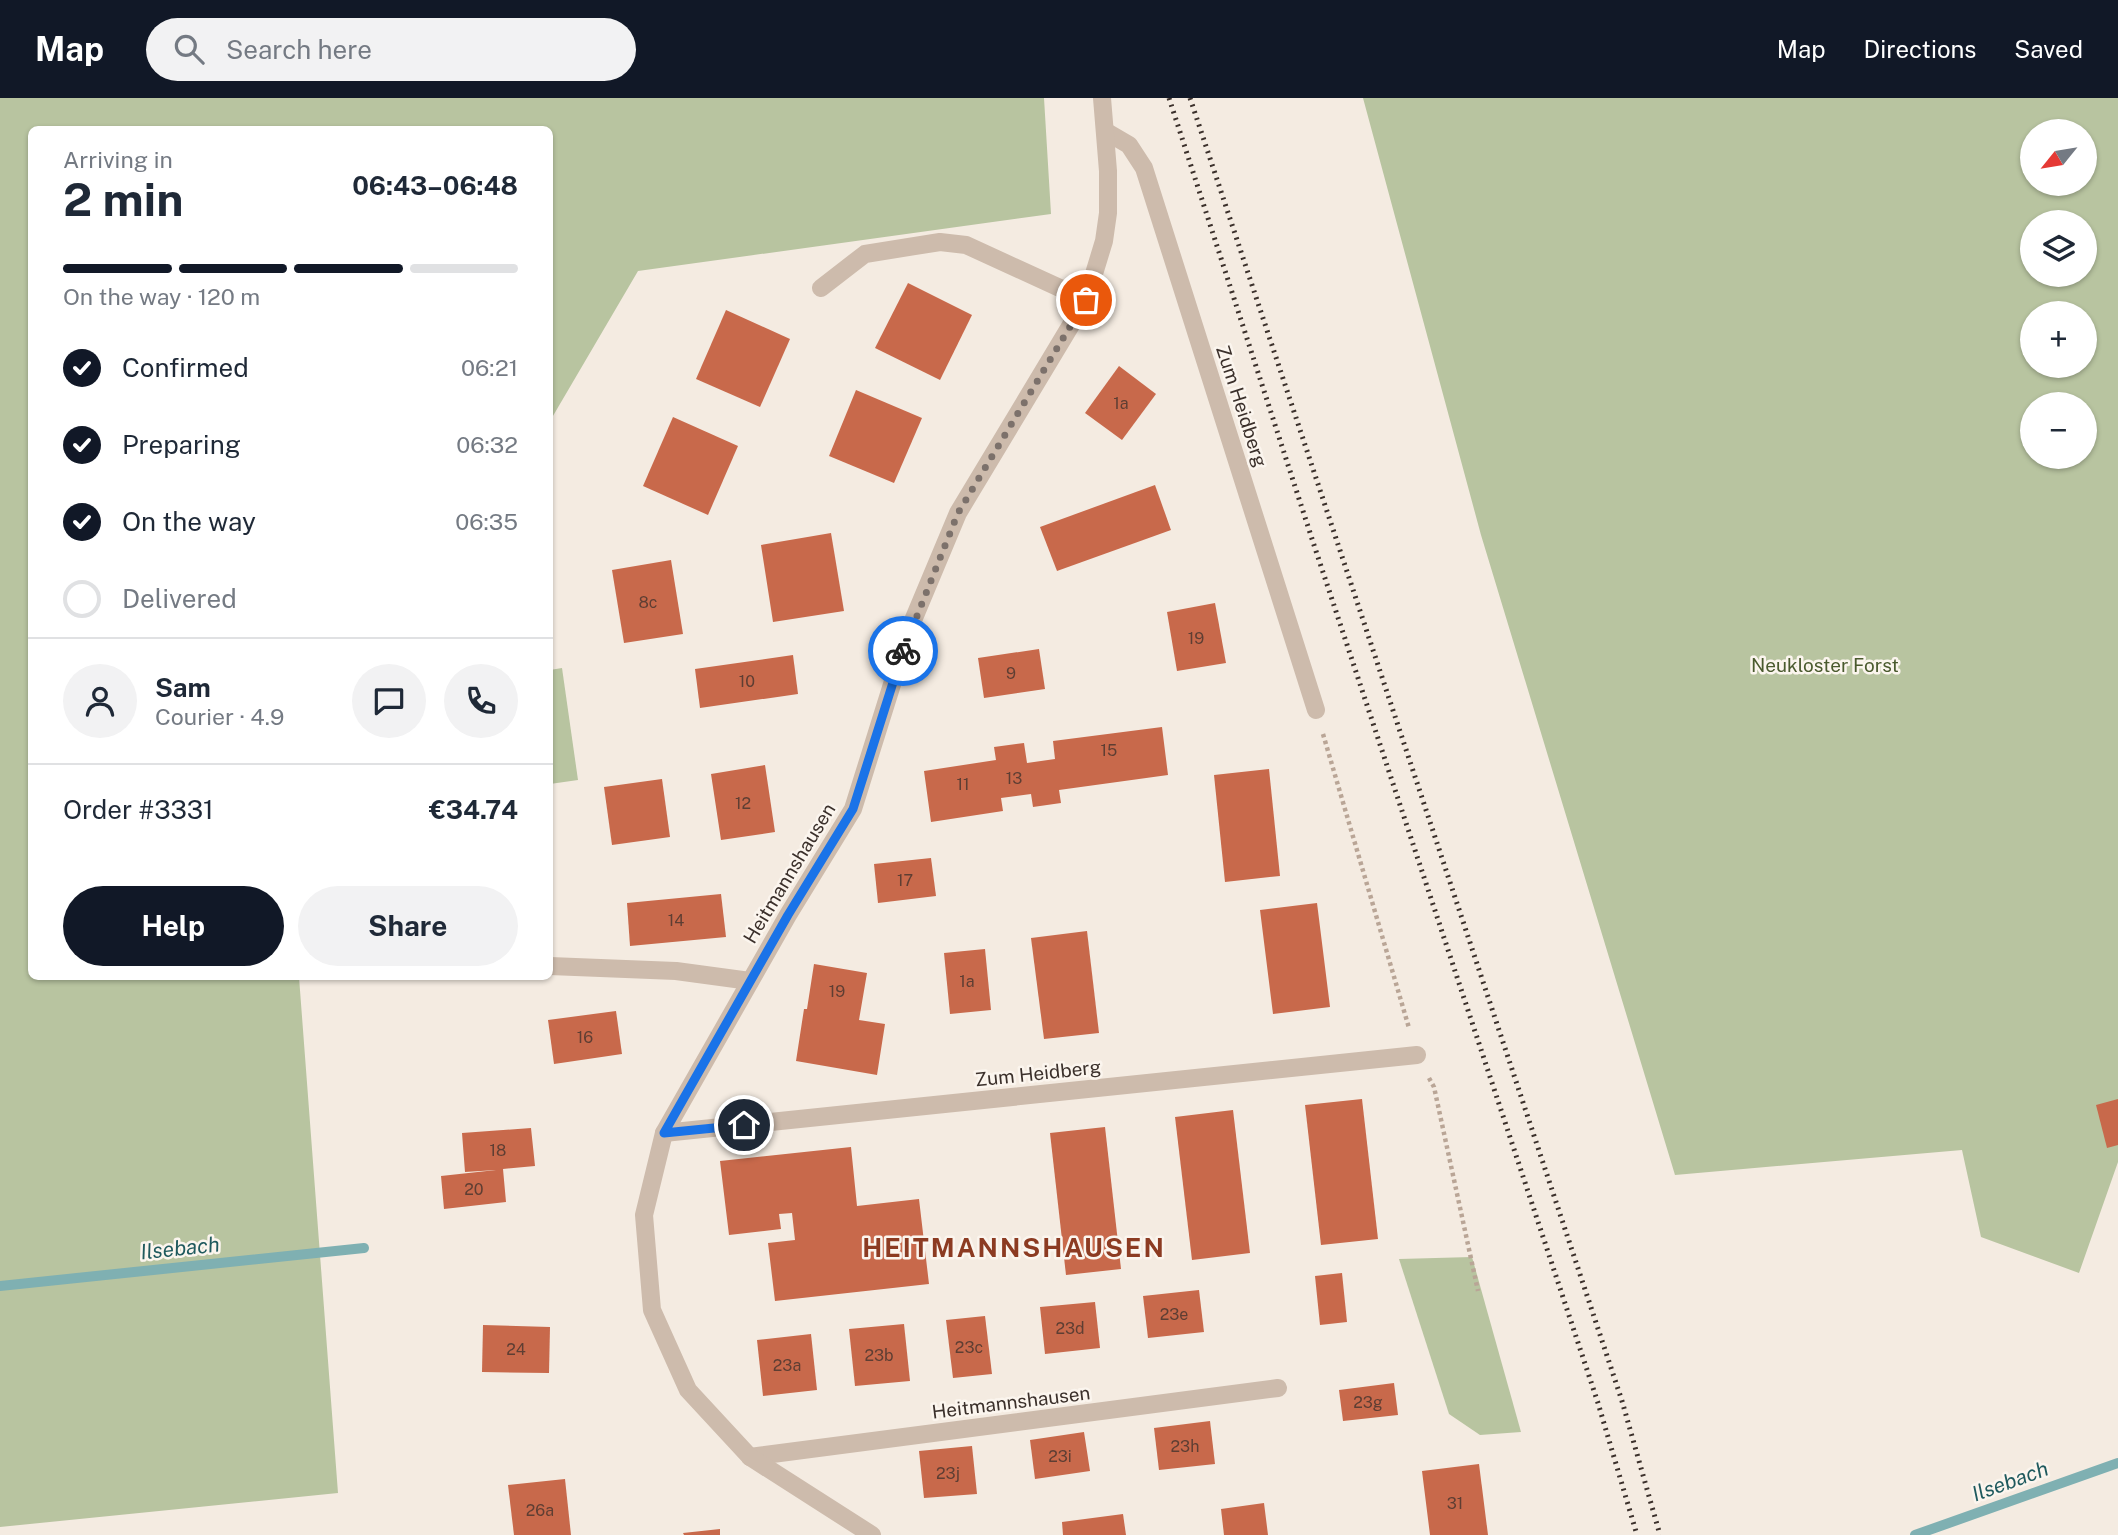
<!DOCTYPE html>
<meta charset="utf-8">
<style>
body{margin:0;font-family:"Public Sans",sans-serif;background:#f2f2f3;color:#1f2937;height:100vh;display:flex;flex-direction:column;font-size:26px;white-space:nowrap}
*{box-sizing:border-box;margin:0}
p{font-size:23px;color:#747a83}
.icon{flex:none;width:38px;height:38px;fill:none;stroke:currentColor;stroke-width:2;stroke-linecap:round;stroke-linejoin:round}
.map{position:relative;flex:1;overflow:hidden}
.panel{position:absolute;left:28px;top:28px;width:525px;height:854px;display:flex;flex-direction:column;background:#fff;border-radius:10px;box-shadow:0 2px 5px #0004}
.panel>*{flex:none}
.needle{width:46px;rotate:240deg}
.fabs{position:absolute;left:2020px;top:21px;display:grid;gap:14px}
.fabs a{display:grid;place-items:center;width:77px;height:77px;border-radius:50%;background:#fff;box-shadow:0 2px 5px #0004;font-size:35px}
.pin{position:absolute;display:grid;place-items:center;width:60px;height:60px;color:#fff;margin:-30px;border:4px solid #fff;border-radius:50%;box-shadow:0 2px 7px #0007}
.courier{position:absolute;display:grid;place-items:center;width:70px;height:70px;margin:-35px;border:5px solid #1a73e8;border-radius:50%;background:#fff;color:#222;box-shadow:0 2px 9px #0007}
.headline em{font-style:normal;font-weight:700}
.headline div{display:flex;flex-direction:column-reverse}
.headline{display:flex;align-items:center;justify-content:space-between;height:119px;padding:0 35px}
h1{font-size:46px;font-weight:700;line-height:52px}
.bar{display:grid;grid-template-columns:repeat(4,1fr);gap:10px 7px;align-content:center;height:84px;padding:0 35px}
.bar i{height:9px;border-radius:5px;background:#e0e1e3}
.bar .current{background:#111827}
.bar p{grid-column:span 4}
.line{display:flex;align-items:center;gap:18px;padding:0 35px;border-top:2px solid #e0e1e3}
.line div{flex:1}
.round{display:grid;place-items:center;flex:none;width:74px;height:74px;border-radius:37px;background:#f2f2f3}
ol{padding:0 35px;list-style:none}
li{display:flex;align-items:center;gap:21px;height:77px}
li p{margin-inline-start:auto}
li .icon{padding:7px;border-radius:50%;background:#111827;color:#fff;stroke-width:4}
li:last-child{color:#747a83}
li i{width:38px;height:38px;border:4px solid #e0e1e3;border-radius:50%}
.button{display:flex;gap:14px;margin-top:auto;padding:14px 35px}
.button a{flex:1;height:80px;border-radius:42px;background:#111827;color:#fff;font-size:28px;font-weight:700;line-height:80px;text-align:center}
.button a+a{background:#f2f2f3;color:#1f2937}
header{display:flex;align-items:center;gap:42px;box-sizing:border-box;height:98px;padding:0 35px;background:#111827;color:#fff}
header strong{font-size:33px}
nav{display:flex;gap:38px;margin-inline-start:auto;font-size:24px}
.search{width:490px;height:63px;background:#f2f2f3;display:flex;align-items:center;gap:18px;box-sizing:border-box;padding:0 24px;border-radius:38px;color:#747a83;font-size:26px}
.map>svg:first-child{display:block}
.green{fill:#b8c4a0;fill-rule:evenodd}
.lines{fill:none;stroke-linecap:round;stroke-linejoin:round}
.stream{stroke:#7fb0b2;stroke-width:10}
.building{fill:#c8694b}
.path{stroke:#b9a596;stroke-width:4.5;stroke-dasharray:3.5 3.5;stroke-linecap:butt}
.minor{stroke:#cdbbac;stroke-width:18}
.rail{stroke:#3b302b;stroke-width:5;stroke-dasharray:2 5;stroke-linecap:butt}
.done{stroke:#7c716b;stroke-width:7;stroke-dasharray:0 12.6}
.route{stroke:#1a73e8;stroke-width:9}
.labels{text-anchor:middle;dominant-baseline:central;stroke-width:5;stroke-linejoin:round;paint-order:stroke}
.number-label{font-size:16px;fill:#5e3e33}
.street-label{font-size:19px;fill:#3b302b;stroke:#fbf5ee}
.park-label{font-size:19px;fill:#4a5a2e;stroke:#fbf5ee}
.water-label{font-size:21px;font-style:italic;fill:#1f5a5e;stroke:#fbf5ee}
.district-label{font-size:26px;font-weight:bold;letter-spacing:2px;fill:#8c3b22;stroke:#fbf5ee}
</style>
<header>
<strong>Map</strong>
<div class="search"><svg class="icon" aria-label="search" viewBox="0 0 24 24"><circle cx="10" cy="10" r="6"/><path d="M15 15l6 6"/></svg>Search here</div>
<nav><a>Map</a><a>Directions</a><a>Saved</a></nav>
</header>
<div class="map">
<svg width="2118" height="1437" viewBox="0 0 2118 1437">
<rect width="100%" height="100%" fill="#f4ebe1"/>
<g class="green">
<path d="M0 0H1044L1051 116 638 173 550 323V32H32V878L299 879 338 1395 0 1429Z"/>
<path d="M1363 0H2118V1064L2079 1175 1981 1139 1962 1052 1675 1077 1481 437ZM2032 33H2084V86H2032ZM2032 124H2084V177H2032ZM2032 215H2084V268H2032ZM2032 306H2084V359H2032Z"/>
<path d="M562 570 578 682 550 686V572Z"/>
<path d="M1472 1159 1521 1334 1480 1337 1449 1316 1399 1161Z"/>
</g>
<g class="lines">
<g class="stream">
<path d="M0 1188 364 1150"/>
<path d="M1915 1437 2118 1365"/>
</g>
</g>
<g class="building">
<path d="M908 185 972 217 940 282 875 250Z"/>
<path d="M726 212 790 241 760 309 696 281Z"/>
<path d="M1119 268 1156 296 1122 342 1085 315Z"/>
<path d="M856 292 922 320 894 385 829 358Z"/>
<path d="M673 319 738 348 708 417 643 388Z"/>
<path d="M1155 387 1171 432 1057 473 1040 429Z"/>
<path d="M831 435 844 513 773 524 761 447Z"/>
<path d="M671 462 683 536 624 545 612 472Z"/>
<path d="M1215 505 1226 565 1177 573 1167 514Z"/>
<path d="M1039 551 1045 591 984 600 978 560Z"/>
<path d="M793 557 798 596 700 610 695 571Z"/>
<path d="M1162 629 1168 677 1059 692 1061 705 1033 709 1031 696 1001 700 1003 713 931 724 924 673 996 662 994 649 1024 645 1027 665 1055 661 1053 643Z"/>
<path d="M765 667 775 734 721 742 711 676Z"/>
<path d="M1269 671 1280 778 1225 784 1214 677Z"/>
<path d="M662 681 670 739 612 747 604 689Z"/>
<path d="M931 760 936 798 878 805 874 766Z"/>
<path d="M721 796 726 839 630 848 627 805Z"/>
<path d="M1317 805 1330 909 1273 916 1260 812Z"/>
<path d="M1087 833 1099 935 1044 941 1031 840Z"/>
<path d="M985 851 991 912 950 916 944 855Z"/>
<path d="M814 866 867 875 859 922 885 926 877 977 796 963 804 911H807Z"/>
<path d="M616 913 622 956 554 966 548 922Z"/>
<path d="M1362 1001 1378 1141 1321 1147 1305 1007Z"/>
<path d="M2118 1001V1047L2107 1050 2096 1007Z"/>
<path d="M1233 1012 1250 1155 1192 1162 1175 1019Z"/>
<path d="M1105 1029 1121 1171 1066 1177 1050 1035Z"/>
<path d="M531 1030 535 1068 503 1071 506 1104 444 1111 441 1078 496 1072 465 1074 462 1035Z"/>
<path d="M851 1049 857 1108 919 1101 929 1186 775 1203 768 1145 795 1142 792 1115 779 1116 781 1131 729 1137 720 1063Z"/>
<path d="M1342 1175 1347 1224 1320 1227 1315 1178Z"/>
<path d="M1199 1192 1204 1234 1148 1240 1143 1198Z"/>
<path d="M1095 1204 1100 1250 1045 1256 1040 1209Z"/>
<path d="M985 1218 992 1276 953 1280 946 1222Z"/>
<path d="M904 1226 910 1283 855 1288 849 1231Z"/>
<path d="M483 1227 550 1229 549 1275 482 1274Z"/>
<path d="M811 1236 817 1292 763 1298 757 1242Z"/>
<path d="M1394 1285 1398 1317 1343 1323 1339 1292Z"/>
<path d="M1210 1323 1215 1366 1159 1372 1154 1330Z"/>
<path d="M1084 1334 1090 1373 1035 1381 1030 1342Z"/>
<path d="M972 1348 977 1396 924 1400 919 1353Z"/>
<path d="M1479 1366 1488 1437H1430L1422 1373Z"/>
<path d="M565 1381 571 1437H514L508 1387Z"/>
<path d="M1264 1405 1268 1437H1224L1221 1411Z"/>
<path d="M1123 1416 1126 1437H1063L1062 1424Z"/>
<path d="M720 1431V1437H684L683 1435Z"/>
</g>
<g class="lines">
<g class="path">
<path d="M1323 636 1409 930"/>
<path d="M1429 980 1434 989 1478 1193"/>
</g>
<g class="minor">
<path d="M1105 33 1129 47 1144 70 1316 612"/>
<path d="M821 190 865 156 940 144 966 147 1086 202"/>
<path d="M550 868 676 873 750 883"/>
<path d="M664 1035 1417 957"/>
<path d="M750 1359 1278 1290"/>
<path d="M872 1437 750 1359 688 1292 652 1212 644 1117 664 1035 788 817 853 711 909 532 958 415 1086 202 1104 143 1108 115V73L1102 0"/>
</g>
<g class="rail">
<path d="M1169 0 1314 447 1598 1305 1637 1437"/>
<path d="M1190 0 1622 1303 1660 1437"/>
</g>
</g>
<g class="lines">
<path class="done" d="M903 553 958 415 1086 202"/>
<path class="route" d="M744 1027 664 1035 788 817 853 711 903 553"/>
</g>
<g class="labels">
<g class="number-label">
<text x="1121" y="305">1a</text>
<text x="648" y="504">8c</text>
<text x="1196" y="540">19</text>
<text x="1011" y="575">9</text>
<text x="747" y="583">10</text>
<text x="1109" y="652">15</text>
<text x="1014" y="680">13</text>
<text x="963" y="686">11</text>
<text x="743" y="705">12</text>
<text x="905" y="782">17</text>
<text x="676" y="822">14</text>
<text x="967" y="883">1a</text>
<text x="837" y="893">19</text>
<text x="585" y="939">16</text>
<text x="498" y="1052">18</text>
<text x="474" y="1091">20</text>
<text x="1174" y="1216">23e</text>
<text x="1070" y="1230">23d</text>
<text x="969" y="1249">23c</text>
<text x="516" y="1251">24</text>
<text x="879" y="1257">23b</text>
<text x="787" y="1267">23a</text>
<text x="1368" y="1304">23g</text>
<text x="1185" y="1348">23h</text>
<text x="1060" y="1358">23i</text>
<text x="948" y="1375">23j</text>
<text x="1455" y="1405">31</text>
<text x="540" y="1412">26a</text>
</g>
<g class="street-label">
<text transform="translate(1242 308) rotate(72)">Zum Heidberg</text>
<text transform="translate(789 775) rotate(-59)">Heitmannshausen</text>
<text transform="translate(1038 975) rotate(-6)">Zum Heidberg</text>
<text transform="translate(1011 1304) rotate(-7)">Heitmannshausen</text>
</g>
<g class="park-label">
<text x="1825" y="567">Neukloster Forst</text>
</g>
<g class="water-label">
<text transform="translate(180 1150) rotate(-6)">Ilsebach</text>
<text transform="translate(2010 1383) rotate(-20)">Ilsebach</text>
</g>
<g class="district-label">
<text x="1014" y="1149">HEITMANNSHAUSEN</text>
</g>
</g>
</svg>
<div class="fabs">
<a><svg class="needle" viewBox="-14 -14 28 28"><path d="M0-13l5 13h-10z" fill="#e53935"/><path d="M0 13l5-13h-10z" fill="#747a83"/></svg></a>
<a><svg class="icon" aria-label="layers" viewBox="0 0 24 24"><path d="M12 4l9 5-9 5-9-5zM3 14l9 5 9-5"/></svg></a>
<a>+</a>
<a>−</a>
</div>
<div class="pin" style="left:1086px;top:202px;background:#ea580c"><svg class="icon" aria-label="bag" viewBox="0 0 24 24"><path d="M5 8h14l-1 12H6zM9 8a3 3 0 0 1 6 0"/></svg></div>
<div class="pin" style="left:744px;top:1027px;background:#1f2937"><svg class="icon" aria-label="home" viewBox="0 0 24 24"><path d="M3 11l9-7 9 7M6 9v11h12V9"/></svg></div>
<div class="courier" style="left:903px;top:553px"><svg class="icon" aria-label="bike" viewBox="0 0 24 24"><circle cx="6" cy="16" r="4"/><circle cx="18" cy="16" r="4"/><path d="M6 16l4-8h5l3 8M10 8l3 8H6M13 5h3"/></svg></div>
<section class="panel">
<div class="headline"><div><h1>2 min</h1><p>Arriving in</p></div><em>06:43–06:48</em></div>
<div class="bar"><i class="current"></i><i class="current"></i><i class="current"></i><i></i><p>On the way · 120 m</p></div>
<ol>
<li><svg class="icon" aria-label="check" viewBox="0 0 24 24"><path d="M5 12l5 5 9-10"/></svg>Confirmed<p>06:21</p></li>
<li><svg class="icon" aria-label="check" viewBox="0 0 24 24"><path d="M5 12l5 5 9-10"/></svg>Preparing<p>06:32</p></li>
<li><svg class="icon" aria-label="check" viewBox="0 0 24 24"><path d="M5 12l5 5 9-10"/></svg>On the way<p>06:35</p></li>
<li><i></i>Delivered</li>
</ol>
<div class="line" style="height:126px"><a class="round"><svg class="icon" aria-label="person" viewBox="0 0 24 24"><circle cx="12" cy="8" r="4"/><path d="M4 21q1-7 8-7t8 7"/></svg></a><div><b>Sam</b><p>Courier · 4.9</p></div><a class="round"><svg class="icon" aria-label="chat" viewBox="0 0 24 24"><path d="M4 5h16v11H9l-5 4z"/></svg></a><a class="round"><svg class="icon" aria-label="phone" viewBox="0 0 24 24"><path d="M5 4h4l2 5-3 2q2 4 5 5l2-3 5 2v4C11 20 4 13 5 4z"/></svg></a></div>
<div class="line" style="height:91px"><div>Order #3331</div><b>€34.74</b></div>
<div class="button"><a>Help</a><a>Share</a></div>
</section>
</div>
